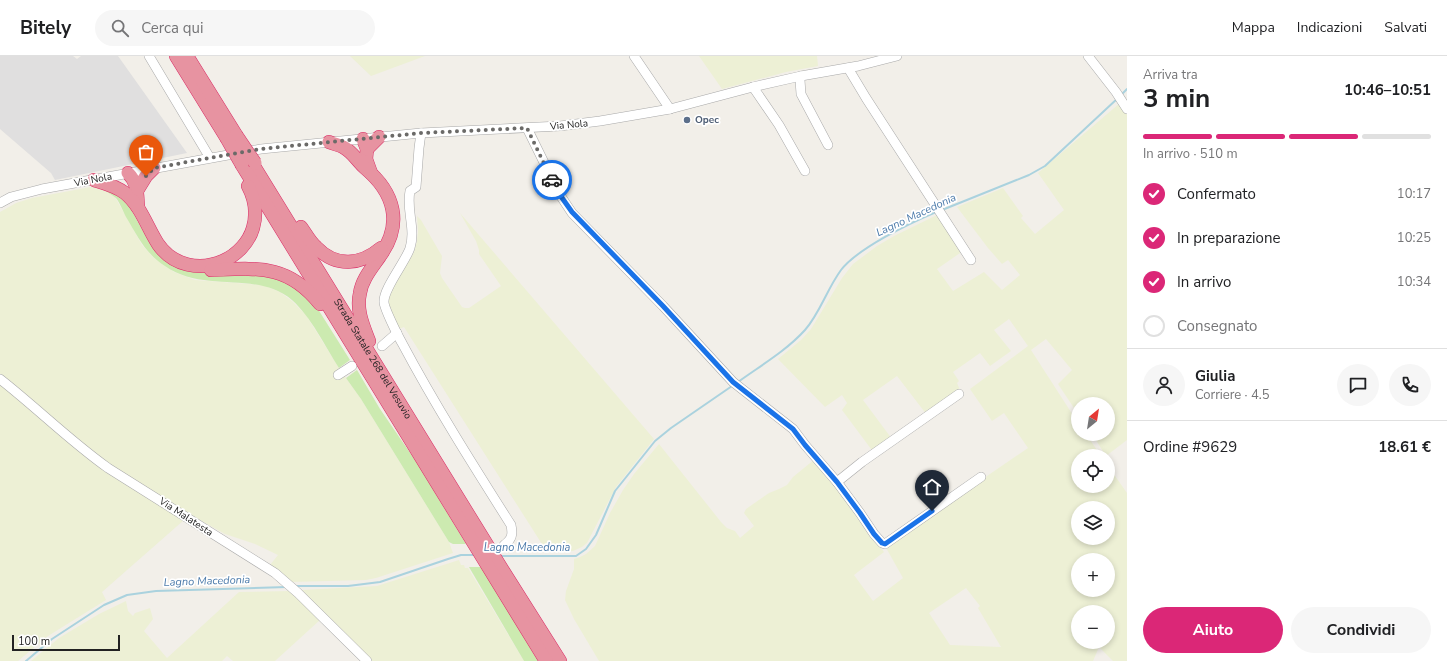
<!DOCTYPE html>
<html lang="it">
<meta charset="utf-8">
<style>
body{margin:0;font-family:"Nunito Sans",sans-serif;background:#f6f6f6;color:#202124;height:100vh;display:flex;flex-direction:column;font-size:15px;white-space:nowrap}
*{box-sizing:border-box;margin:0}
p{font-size:13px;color:#757577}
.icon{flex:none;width:22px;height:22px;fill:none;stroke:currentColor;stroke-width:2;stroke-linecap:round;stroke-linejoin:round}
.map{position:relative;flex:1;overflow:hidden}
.drawer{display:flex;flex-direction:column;background:#fff;width:320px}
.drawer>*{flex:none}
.needle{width:26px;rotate:30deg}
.buttons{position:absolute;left:1071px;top:341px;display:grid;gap:8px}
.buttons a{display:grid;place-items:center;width:44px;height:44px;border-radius:50%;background:#fff;box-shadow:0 2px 6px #0003;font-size:20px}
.scale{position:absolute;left:12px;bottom:10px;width:108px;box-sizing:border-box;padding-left:4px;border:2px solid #222;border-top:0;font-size:11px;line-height:14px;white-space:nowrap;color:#222;-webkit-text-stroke:3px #fff;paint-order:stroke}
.pin{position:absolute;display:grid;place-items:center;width:34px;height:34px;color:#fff;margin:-41px -17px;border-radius:50% 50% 50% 0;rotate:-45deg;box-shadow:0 0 4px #0007}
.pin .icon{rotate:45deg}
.courier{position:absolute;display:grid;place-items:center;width:40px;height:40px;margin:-20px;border:3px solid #1a73e8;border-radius:50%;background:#fff;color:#222;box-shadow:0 1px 5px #0007}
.overview em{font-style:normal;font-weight:700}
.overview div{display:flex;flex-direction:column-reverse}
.overview{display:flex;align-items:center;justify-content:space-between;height:68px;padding:0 16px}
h1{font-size:26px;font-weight:700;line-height:30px}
.bar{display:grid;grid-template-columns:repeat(4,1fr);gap:6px 4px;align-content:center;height:48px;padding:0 16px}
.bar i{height:5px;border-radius:3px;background:#e0e0e0}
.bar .selected{background:#db2777}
.bar p{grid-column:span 4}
.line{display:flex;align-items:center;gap:10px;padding:0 16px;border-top:1px solid #e0e0e0}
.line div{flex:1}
.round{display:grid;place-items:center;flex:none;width:42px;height:42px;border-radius:21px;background:#f6f6f6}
ol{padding:0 16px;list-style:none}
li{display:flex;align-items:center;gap:12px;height:44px}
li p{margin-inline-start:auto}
li .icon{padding:4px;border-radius:50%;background:#db2777;color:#fff;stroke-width:4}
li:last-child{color:#757577}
li i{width:22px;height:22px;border:2px solid #e0e0e0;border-radius:50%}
.primary-button{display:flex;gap:8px;margin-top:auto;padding:8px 16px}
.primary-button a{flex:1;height:46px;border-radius:24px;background:#db2777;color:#fff;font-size:16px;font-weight:700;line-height:46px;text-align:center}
.primary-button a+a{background:#f6f6f6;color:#202124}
header{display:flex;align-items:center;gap:24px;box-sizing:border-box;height:56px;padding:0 20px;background:#fff;border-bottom:1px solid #e0e0e0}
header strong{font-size:19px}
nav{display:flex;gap:22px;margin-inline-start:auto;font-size:14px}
.search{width:280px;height:36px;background:#f6f6f6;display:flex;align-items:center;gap:10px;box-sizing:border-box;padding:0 14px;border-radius:22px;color:#757577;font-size:15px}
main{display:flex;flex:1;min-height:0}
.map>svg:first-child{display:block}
.residential{fill:#e0dfdf}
.farmland{fill:#edf0d5;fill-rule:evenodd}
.grass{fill:#cceab0}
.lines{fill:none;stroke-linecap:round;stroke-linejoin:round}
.stream{stroke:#aad2de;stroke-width:2}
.minor-casing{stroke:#a9a9a9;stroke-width:10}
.highway-casing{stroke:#da2c66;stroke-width:14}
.minor{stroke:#fff;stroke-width:9}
.highway{stroke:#e793a1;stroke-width:13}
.highway-bridge-casing{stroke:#da2c66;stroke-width:14;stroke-linecap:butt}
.highway-bridge{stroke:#e793a1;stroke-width:13}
.done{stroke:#6b6a68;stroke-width:4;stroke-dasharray:0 7.2}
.route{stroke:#1a73e8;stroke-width:5}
.service-dot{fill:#5c6f8a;stroke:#fff;stroke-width:1.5}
.labels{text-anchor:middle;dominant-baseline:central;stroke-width:3.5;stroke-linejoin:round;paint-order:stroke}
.service-label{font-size:10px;font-weight:bold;fill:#4e5e75;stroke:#fff;text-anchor:start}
.street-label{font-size:10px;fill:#222;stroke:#fff}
.water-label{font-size:11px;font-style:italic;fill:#4b7aaa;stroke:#fff}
</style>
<header>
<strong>Bitely</strong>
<div class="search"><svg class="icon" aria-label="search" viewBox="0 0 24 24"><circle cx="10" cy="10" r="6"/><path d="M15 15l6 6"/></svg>Cerca qui</div>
<nav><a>Mappa</a><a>Indicazioni</a><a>Salvati</a></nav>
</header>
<main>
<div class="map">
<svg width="1127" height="605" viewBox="0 0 1127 605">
<rect width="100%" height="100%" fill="#f2efe9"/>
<path class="residential" d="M0 0H73L77 3 81 0H118L187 97 55 124 51 117 0 73Z"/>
<g class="farmland">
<path d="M350 0H425L371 20Z"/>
<path d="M699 0H817L818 10 786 16 722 33Z"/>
<path d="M1120 47 1127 57V384L1106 400 1092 378H1108V348H1078V358L1058 328 1072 314 1046 283 1031 294 1078 367V378H1086L1101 400H1078V430H1108V410L1127 437V605H1113L1099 591 1093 605H599L574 563 565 544 566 535 574 513V503L580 501 586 498 595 490 610 457 623 434 634 418 659 388 721 466 727 472 735 475 740 482 754 470 744 457 746 453 769 437 779 433 787 429 793 421 815 403 884 496 854 519 873 545 903 522 885 490 1028 392 1004 357 992 365 970 333 1028 290 1009 263 994 274 1011 295 990 310 980 297 953 316 959 325 957 327 960 334 927 359 897 320 863 344 892 383 874 397 842 354 847 347 842 339 825 351 778 303 801 284 811 273 842 222 853 208 877 190 894 180 937 159 963 195 937 213 953 235 984 216 1002 234 1020 219 1008 204 1002 208 988 192 957 151 1003 132 1023 160 1021 162 1035 178 1064 154 1038 117ZM1078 452H1108V482H1078ZM1078 504H1108V534H1078ZM966 532 980 550 978 552 1001 591 950 589 929 557ZM1078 556H1108V586H1078Z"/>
<path d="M96 130 103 133 115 141 142 189 154 202 174 216 195 224 263 229 280 236 292 245 306 259 339 312 361 343 449 486 453 497 376 522 366 524 290 526 270 509 278 499 255 488 225 478 153 438 99 403 0 319V156L16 147 32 142Z"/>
<path d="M460 157 654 383 616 431 587 487 582 491 573 495 547 496 404 271 399 273 389 251 388 240 414 196 417 185 418 175 417 160 421 164 442 200 440 217 442 222 462 251 465 252H469L501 230 479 198V194L476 185Z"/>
<path d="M0 327 184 464 102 536 106 544 48 580 18 605H0Z"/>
<path d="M459 504 461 509H464L465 512H468L524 605H370L302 534 377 530Z"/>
<path d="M291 535 313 555 315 561 320 564 275 605H233L227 600 222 605H31L59 582 99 558 126 545 128 555 133 560 135 557 150 552 153 563 144 575 167 602 239 536Z"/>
</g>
<g class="grass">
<path d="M104 131 127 146 149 186 194 216 204 217 254 215 292 227 316 250 350 304 339 312C325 290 311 261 292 244 256 214 205 238 165 210 145 197 138 181 126 161 123 155 120 147 116 142 112 139 107 136 103 133Z"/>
<path d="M357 314 380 353 417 407 466 488H453L449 486 361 343 346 322Z"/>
<path d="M469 511H481L538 605H524Z"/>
</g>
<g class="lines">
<g class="stream">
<path d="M1121 39 1127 33"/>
<path d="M942 154 1029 119 1045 110 1118 42"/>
<path d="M738 326C760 310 786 295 805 274 820 257 827 233 841 214 858 192 910 167 936 156"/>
<path d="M500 500H576L586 493 596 479 615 435 655 385 671 372 732 330"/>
<path d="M295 530H348L380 526 448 503 461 499H476"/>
<path d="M26 605 52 583 104 549 127 539 156 535 287 531"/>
</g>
<g class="minor-casing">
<g id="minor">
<path d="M149 0 210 102"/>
<path d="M634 0 670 53"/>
<path d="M1088 0 1116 36 1127 53"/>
<path d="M848 12 866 42 971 204"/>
<path d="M801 20 800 24 801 38 828 89"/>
<path d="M753 31 779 69 805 115"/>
<path d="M527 72 560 139 572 157 663 250 733 326 793 373 805 389 837 426 860 457 874 478 882 487 885 488 981 421"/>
<path d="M421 77 419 92 416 131 410 135C406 154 416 173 410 192 406 205 383 233 384 246 384 252 398 280 402 287 435 349 473 409 511 469 513 479 512 483 504 489"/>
<path d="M0 147 11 141 42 133 261 93 421 77 560 70 600 65 670 53 753 31 801 20 858 10 897 0"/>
<path d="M382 290 397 277"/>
<path d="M338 319 352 310"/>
<path d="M0 323C37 352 70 385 108 412L275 517 298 537 367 605"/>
<path d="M837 426 862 406 959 338"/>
</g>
</g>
<g class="highway-casing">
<g id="highway">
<path d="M176 0 226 81"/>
<path d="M187 0 236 79"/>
<path d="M363 83 367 93 366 103 371 117"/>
<path d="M329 86C334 88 339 89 343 91 352 95 358 106 365 112 395 137 403 168 380 200 372 212 362 223 360 237 356 254 363 269 369 285"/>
<path d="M367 93 379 81"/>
<path id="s1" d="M252 107 500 510 560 605"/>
<path d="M242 109 546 605"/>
<path d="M128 117C138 127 137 137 138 151"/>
<path d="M94 124C104 127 116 130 125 137 141 150 147 171 158 188 173 210 200 215 223 205 237 199 249 186 253 172 257 158 255 143 248 130"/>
<path d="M138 133 146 120 154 112"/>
<path d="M301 171C306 178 310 186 316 191 336 212 361 209 381 192"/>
<path d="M211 214C258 212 288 208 320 248"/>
</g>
</g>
<use href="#minor" class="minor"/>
<use href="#highway" class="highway"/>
<g class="highway-bridge-casing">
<g id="highway-bridge">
<path d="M236 79 255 107"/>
<path d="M226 81 242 109"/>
</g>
</g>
<use href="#highway-bridge" class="highway-bridge"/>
</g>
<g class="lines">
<path class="done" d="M146 120 154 112 260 93 421 77 527 72 552 124"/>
<path class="route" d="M552 124 560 139 572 156 663 250 733 326 793 373 805 389 837 426 860 457 874 478 882 487 885 488 932 455"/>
</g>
<circle class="service-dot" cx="687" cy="64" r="4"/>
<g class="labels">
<g class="service-label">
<text x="695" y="64">Opec</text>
</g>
<g class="street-label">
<text transform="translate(569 69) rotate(-5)">Via Nola</text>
<text transform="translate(93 124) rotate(-11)">Via Nola</text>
<text stroke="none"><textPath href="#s1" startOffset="230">Strada Statale 268 del Vesuvio</textPath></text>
<text transform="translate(186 461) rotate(33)">Via Malatesta</text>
</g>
<g class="water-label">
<text transform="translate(916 159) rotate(-25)">Lagno Macedonia</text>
<text x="527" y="491">Lagno Macedonia</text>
<text transform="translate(207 525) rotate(-2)">Lagno Macedonia</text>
</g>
</g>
</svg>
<div class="buttons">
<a><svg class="needle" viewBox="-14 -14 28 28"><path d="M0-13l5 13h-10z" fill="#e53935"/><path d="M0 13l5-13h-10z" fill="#757577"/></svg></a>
<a><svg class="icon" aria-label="locate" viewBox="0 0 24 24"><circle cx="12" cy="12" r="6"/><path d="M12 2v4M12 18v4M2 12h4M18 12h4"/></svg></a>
<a><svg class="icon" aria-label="layers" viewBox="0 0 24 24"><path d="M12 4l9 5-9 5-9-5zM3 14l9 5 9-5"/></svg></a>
<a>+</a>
<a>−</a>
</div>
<div class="scale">100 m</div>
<div class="pin" style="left:146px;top:120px;background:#ea580c"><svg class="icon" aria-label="bag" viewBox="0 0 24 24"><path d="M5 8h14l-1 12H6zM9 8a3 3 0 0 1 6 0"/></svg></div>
<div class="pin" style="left:932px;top:455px;background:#1f2937"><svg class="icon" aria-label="home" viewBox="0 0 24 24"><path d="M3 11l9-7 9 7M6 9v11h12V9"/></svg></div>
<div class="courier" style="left:552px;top:124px"><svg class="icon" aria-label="car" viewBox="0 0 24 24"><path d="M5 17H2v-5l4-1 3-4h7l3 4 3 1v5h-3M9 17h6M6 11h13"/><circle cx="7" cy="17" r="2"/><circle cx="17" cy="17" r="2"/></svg></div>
</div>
<section class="drawer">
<div class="overview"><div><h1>3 min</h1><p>Arriva tra</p></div><em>10:46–10:51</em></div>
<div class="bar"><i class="selected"></i><i class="selected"></i><i class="selected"></i><i></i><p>In arrivo · 510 m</p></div>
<ol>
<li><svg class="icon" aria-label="check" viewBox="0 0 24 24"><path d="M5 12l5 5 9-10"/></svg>Confermato<p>10:17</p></li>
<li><svg class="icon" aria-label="check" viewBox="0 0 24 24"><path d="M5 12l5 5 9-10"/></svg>In preparazione<p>10:25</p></li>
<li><svg class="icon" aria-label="check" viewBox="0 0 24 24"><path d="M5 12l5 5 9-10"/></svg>In arrivo<p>10:34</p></li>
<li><i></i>Consegnato</li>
</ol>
<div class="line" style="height:72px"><a class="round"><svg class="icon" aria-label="person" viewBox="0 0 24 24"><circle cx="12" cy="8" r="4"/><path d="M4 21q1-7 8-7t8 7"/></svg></a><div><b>Giulia</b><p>Corriere · 4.5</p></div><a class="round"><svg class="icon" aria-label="chat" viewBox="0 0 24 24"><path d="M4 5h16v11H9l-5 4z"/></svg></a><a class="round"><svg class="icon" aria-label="phone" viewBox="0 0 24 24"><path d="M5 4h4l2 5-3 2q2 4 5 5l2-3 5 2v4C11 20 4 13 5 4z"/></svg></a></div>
<div class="line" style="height:52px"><div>Ordine #9629</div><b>18.61 €</b></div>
<div class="primary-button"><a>Aiuto</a><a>Condividi</a></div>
</section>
</main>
